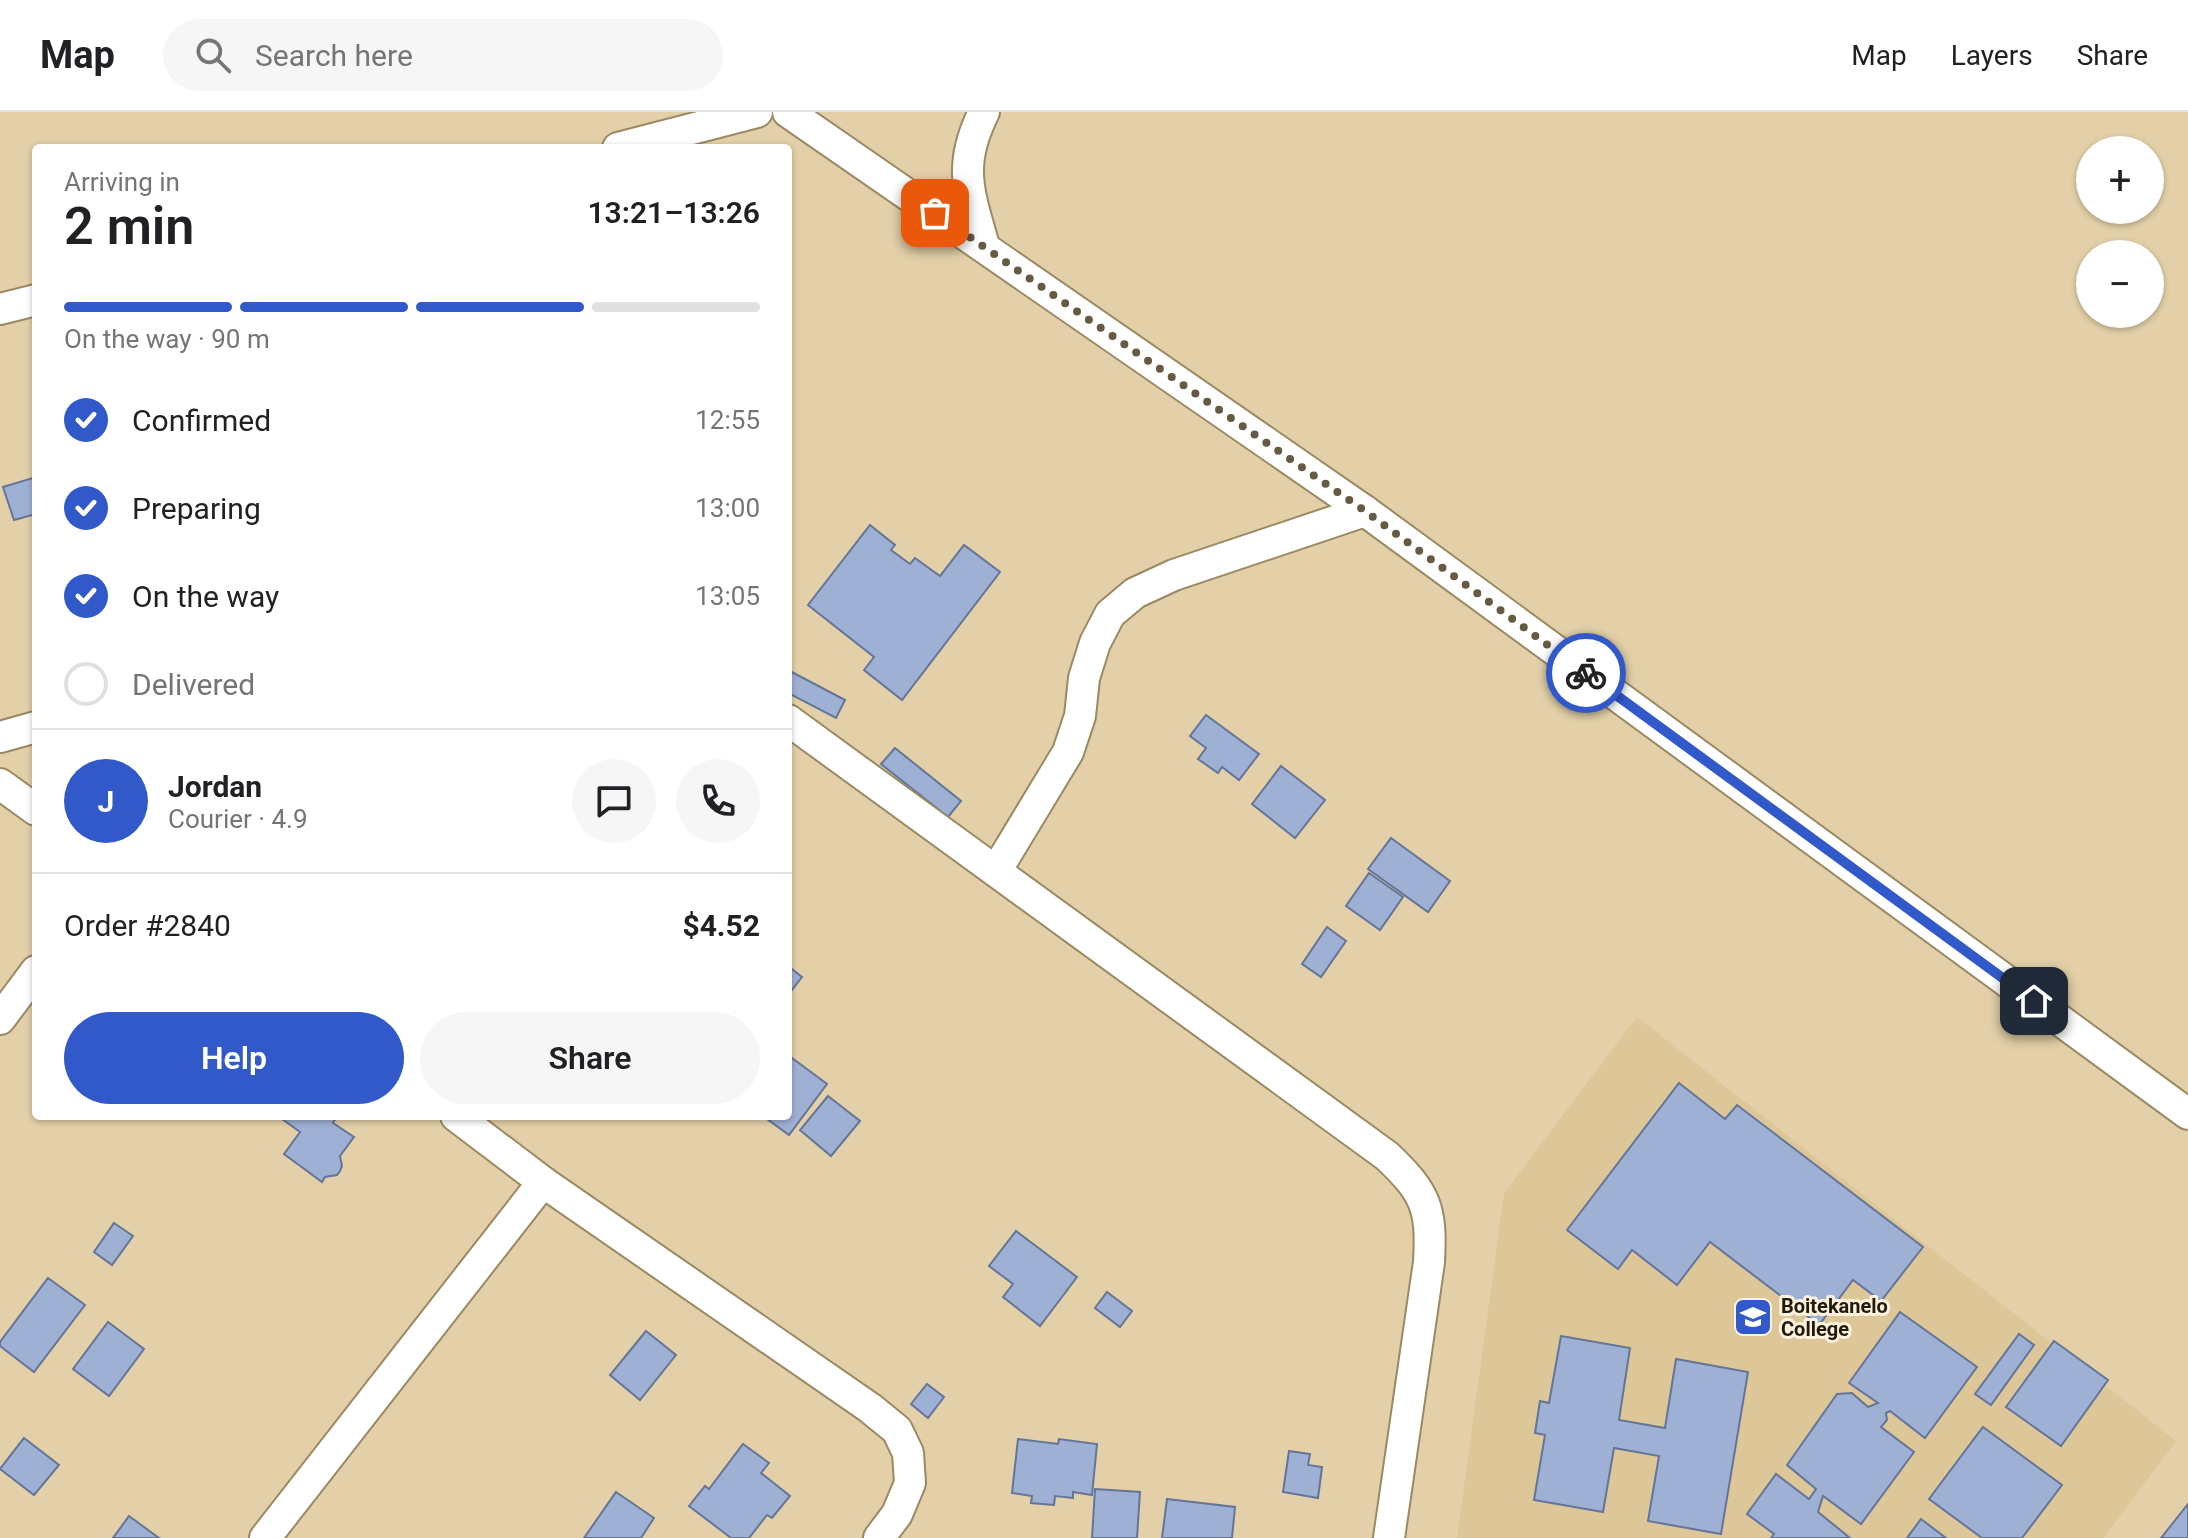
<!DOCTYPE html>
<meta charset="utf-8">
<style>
body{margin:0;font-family:Roboto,sans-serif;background:#f6f6f6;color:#202124;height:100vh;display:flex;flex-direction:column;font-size:30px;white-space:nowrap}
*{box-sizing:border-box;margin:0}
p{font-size:26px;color:#757577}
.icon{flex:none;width:44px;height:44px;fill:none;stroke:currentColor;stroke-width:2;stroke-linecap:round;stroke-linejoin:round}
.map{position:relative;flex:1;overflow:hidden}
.drawer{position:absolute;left:32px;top:32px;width:760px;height:976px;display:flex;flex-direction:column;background:#fff;border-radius:8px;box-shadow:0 2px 6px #0004}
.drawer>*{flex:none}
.buttons{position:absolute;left:2076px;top:24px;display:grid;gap:16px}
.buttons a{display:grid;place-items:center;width:88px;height:88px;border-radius:50%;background:#fff;box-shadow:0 2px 6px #0004;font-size:40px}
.pin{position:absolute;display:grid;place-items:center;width:68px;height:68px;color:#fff;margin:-34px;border-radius:16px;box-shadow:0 4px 12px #0006}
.courier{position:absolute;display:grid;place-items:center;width:80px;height:80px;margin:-40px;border:6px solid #3259c9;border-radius:50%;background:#fff;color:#222;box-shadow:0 2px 10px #0007}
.summary em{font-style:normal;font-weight:600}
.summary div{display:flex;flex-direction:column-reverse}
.summary{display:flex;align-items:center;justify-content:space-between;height:136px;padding:0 32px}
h1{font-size:52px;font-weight:600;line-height:60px}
.bar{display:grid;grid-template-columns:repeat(4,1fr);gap:12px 8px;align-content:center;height:96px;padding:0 32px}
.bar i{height:10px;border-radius:6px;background:#e0e0e0}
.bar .on{background:#3259c9}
.bar p{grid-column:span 4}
.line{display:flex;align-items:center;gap:20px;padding:0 32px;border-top:2px solid #e0e0e0}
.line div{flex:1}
.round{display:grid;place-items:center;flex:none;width:84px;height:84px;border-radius:42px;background:#f6f6f6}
ol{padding:0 32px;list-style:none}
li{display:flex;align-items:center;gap:24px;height:88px}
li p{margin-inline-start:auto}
li .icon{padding:8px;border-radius:50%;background:#3259c9;color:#fff;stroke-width:4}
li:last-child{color:#757577}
li i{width:44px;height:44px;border:4px solid #e0e0e0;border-radius:50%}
.primary-button{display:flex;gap:16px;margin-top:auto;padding:16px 32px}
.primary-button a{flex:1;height:92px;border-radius:48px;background:#3259c9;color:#fff;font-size:32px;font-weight:600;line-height:92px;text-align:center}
.primary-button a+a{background:#f6f6f6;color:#202124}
header{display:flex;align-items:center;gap:48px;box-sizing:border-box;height:112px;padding:0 40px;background:#fff;border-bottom:2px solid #e0e0e0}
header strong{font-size:38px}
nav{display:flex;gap:44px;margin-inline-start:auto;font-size:28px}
.search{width:560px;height:72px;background:#f6f6f6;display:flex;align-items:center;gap:20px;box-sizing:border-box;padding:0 28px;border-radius:44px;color:#757577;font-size:30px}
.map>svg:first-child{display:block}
.built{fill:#ddc798}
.building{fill:#9fb0d5;stroke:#657597;stroke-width:2}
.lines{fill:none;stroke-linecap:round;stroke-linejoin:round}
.street-casing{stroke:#9a8963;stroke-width:34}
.street{stroke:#fff;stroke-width:30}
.done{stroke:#665a43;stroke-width:8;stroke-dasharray:0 14.4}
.route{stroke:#3259c9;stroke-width:10}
.labels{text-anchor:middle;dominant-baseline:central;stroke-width:6;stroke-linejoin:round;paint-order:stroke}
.poi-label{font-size:20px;font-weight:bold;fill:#221b0c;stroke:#fcf2de;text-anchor:start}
</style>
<header>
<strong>Map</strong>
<div class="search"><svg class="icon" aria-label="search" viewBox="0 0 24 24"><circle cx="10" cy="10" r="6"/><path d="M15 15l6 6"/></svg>Search here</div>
<nav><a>Map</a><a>Layers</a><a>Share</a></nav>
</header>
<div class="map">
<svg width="2188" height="1426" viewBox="0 0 2188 1426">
<rect width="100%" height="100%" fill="#e3d0a8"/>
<path class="built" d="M1637 905 2176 1329 2104 1426H1457L1504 1081Z"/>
<g class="building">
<path d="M36 365V402L14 408 3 375Z"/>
<path d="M870 413 895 433 891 438 910 452 915 446 940 464 964 433 1000 460 902 588 864 558 874 545 808 493Z"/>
<path d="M788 558 845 588 836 606 788 581Z"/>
<path d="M1206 603 1259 642 1239 668 1222 655 1218 661 1198 647 1206 636 1190 624Z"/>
<path d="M895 636 961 689 948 705 881 652Z"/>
<path d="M1281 654 1325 688 1295 726 1252 692Z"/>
<path d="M1391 726 1450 769 1428 800 1368 757Z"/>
<path d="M1369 761 1403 785 1380 818 1346 794Z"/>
<path d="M1327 815 1346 829 1321 865 1302 852Z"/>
<path d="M788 854 802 865 788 883Z"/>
<path d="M788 943 827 972 789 1023 763 1004H788Z"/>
<path d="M1679 971 1725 1007 1737 993 1923 1135 1881 1189 1853 1168 1819 1213 1710 1130 1677 1173 1632 1138 1618 1157 1567 1118Z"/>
<path d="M828 984 860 1009 831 1044 800 1018Z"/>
<path d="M278 1004H337L333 1011 354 1025 340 1044 342 1054 340 1059 337 1063 325 1065 322 1070 284 1042 300 1020Z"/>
<path d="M114 1111 133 1124 112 1153 94 1140Z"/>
<path d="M1016 1119 1077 1165 1040 1214 1003 1185 1013 1172 989 1154Z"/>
<path d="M48 1166 85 1193 34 1260 0 1234V1230Z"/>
<path d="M1107 1180 1132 1199 1120 1215 1095 1196Z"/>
<path d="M1900 1200 1977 1255 1925 1326 1890 1299 1886 1301 1887 1308 1881 1315 1914 1340 1861 1412 1823 1384 1818 1400 1850 1426H1771L1774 1422 1747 1402 1776 1362 1809 1387 1816 1377 1787 1353 1837 1282 1852 1281 1868 1295 1878 1291 1849 1271Z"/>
<path d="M108 1210 144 1237 109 1284 73 1257Z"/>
<path d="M646 1219 676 1243 640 1288 610 1263Z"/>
<path d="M2019 1222 2034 1233 1991 1293 1975 1282Z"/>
<path d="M1561 1224 1630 1236 1619 1308 1665 1316 1676 1247 1748 1260 1721 1422 1648 1409 1659 1344 1614 1336 1603 1400 1534 1388 1545 1323 1535 1321 1540 1289 1549 1291Z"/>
<path d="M2054 1229 2108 1268 2061 1334 2006 1295Z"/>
<path d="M927 1272 944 1285 928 1306 911 1292Z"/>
<path d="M1983 1315 2062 1373 2022 1426H1982L1929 1387Z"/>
<path d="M24 1326 59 1353 34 1383 0 1357Z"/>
<path d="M1018 1327 1058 1332 1059 1327 1097 1332 1092 1383 1073 1380V1386L1055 1384 1054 1393 1031 1391 1032 1384 1012 1381Z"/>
<path d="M743 1332 769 1351 761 1361 790 1384 772 1406 767 1403 749 1426H731L689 1394 705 1374 709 1377Z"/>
<path d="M1289 1339 1310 1342 1308 1353 1322 1355 1318 1386 1283 1380Z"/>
<path d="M1095 1377 1140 1380 1137 1426H1092Z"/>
<path d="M616 1380 654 1406 641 1426H584Z"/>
<path d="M1167 1387 1235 1395 1232 1426H1162Z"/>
<path d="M2188 1392V1426H2161Z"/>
<path d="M129 1404 159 1426H113Z"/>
<path d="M1921 1407 1946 1426H1907Z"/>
</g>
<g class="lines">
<g class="street-casing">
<g id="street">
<path d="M788 0 1365 399 2188 1002"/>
<path d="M618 36 757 0"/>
<path d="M984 134C969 80 957 54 984 0"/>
<path d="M0 197 36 188"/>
<path d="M788 608 1387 1044C1426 1081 1432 1096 1429 1150L1389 1426"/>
<path d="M0 625 36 615"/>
<path d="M0 672 36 698"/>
<path d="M996 759 1068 640 1080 604 1084 566 1095 531 1110 502 1135 481 1174 463 1365 399"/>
<path d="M0 907 36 859"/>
<path d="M456 1004 543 1070 870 1296 897 1318 908 1341 910 1371 897 1402 879 1426"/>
<path d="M265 1426 543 1070"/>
</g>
</g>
<use href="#street" class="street"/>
</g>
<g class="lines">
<path class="done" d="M935 101 1365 399 1586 561"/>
<path class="route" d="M1586 561 2034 889"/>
</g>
<defs>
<g id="university-square" transform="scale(2)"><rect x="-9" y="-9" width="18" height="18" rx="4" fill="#3259c9" stroke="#fcf2de"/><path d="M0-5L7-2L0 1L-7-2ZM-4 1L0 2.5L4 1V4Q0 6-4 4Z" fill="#fff"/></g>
</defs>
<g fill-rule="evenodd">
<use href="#university-square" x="1753" y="1205"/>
</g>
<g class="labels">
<g class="poi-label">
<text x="1781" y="1194">Boitekanelo<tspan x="1781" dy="23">College</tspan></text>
</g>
</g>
</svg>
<div class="buttons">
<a>+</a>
<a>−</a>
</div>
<div class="pin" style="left:935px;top:101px;background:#ea580c"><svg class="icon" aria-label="bag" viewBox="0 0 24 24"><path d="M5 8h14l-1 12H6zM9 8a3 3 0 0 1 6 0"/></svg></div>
<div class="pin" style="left:2034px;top:889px;background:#1f2937"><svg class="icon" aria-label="home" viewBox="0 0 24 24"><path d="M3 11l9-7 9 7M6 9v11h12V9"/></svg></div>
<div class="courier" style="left:1586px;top:561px"><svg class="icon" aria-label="bike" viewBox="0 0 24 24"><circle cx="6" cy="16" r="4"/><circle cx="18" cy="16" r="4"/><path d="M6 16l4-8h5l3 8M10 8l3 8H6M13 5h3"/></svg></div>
<section class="drawer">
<div class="summary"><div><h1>2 min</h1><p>Arriving in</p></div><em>13:21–13:26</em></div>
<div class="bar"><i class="on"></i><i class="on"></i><i class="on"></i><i></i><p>On the way · 90 m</p></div>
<ol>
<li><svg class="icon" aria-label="check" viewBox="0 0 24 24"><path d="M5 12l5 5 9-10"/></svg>Confirmed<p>12:55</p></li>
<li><svg class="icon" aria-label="check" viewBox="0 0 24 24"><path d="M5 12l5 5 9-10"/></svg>Preparing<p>13:00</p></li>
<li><svg class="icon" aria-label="check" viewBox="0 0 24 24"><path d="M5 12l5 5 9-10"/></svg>On the way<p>13:05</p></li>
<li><i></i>Delivered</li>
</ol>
<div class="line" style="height:144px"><b class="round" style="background:#3259c9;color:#fff">J</b><div><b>Jordan</b><p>Courier · 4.9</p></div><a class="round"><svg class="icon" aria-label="chat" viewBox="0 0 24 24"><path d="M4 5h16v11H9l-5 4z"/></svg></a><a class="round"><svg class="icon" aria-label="phone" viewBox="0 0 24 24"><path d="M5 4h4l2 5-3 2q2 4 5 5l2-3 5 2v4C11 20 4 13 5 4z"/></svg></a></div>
<div class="line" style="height:104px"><div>Order #2840</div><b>$4.52</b></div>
<div class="primary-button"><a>Help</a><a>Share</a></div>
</section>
</div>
